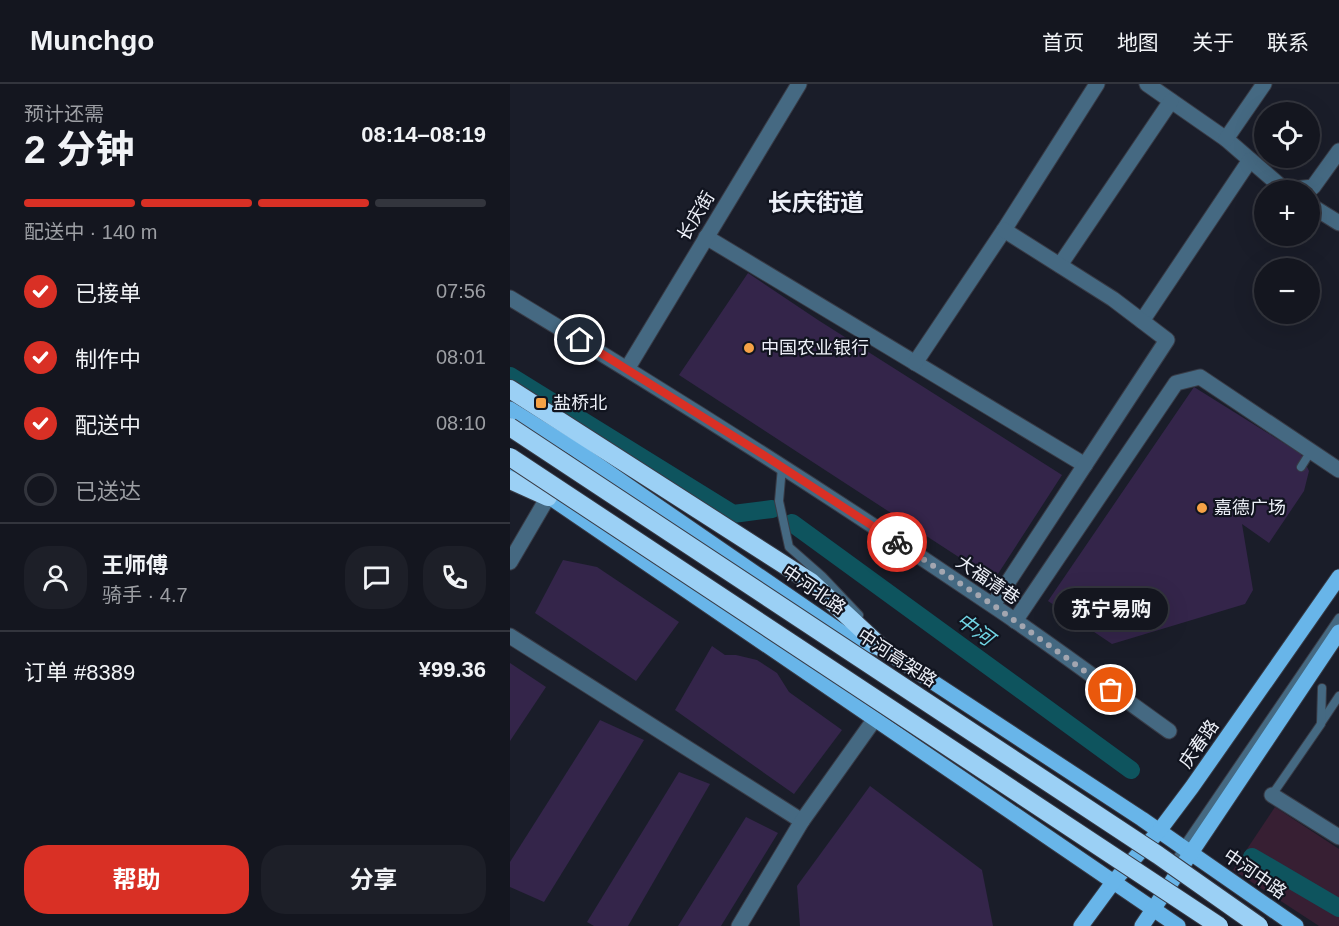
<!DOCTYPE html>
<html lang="zh">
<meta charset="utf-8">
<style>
body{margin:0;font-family:Arial,"Noto Sans SC",sans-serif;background:#1d1f28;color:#f1f3f6;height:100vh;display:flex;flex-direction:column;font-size:22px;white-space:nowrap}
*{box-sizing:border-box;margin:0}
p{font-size:20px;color:#9d9fa4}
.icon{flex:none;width:33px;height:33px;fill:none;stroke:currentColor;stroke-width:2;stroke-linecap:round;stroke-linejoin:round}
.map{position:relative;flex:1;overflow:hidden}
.drawer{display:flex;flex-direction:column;background:#14161f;width:510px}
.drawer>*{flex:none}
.fabs{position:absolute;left:744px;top:18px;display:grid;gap:12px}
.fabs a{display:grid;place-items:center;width:66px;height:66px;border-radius:50%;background:#14161f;box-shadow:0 6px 24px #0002,0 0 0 2px #33353d;font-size:30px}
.pin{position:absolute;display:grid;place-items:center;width:51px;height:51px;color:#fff;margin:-26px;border:3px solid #fff;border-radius:50%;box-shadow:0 2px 6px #0007}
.courier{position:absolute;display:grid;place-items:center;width:60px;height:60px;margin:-30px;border:4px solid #d93025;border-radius:50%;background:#fff;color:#222;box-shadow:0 2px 8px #0007}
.bubble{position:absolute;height:42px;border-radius:21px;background:#14161f;box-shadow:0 6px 24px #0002,0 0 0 2px #33353d;font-size:20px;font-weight:700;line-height:42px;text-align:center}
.headline em{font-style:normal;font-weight:700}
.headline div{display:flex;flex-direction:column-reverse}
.headline{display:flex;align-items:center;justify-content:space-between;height:102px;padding:0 24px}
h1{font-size:39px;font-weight:700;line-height:45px}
.bar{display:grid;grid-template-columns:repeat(4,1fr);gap:9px 6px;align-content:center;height:72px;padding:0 24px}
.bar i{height:8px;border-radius:4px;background:#33353d}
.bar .on{background:#d93025}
.bar p{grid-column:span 4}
.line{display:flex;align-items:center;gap:15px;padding:0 24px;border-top:2px solid #33353d}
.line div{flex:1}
.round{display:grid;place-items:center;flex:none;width:63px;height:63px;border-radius:24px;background:#1d1f28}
ol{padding:0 24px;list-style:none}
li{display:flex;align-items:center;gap:18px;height:66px}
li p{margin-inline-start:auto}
li .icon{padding:6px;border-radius:50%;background:#d93025;color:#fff;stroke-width:4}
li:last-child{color:#9d9fa4}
li i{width:33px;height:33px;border:3px solid #33353d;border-radius:50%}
.cta{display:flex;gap:12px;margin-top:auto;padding:12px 24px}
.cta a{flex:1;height:69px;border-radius:24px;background:#d93025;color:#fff;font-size:24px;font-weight:700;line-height:69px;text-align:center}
.cta a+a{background:#1d1f28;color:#f1f3f6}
header{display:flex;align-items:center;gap:36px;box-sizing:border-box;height:84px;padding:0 30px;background:#14161f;border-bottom:2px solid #33353d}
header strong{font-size:28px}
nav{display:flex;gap:33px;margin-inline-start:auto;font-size:21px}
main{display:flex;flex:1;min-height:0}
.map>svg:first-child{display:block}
.green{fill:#371f33}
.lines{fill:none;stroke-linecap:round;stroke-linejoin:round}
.canal{stroke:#0e545e;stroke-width:18}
.building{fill:#34254a}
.lane-casing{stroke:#383b46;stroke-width:10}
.street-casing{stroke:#383b46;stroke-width:17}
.primary-casing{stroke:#383b46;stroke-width:17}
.highway-casing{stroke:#383b46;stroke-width:20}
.lane{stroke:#456982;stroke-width:8}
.street{stroke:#456982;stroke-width:15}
.primary{stroke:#68b5e9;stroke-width:15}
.highway{stroke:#9bd0f5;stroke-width:18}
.highway-bridge-casing{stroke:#383b46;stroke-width:20;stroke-linecap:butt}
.highway-bridge{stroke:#9bd0f5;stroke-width:18}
.done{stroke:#a3a6b0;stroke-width:6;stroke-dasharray:0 10.8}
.route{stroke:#d93025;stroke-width:8}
.poi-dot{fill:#f6a246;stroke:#11141f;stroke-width:2}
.labels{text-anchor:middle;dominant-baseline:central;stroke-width:4.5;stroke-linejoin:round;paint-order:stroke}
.street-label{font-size:18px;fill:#edf0f8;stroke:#11141f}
.poi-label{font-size:18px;fill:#edf0f8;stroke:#11141f;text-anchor:start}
.water-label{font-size:20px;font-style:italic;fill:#71d5e4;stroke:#11141f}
.district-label{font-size:24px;font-weight:bold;fill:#edf0f8;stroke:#11141f}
</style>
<header>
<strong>Munchgo</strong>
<nav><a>首页</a><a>地图</a><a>关于</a><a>联系</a></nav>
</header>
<main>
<section class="drawer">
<div class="headline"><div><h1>2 分钟</h1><p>预计还需</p></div><em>08:14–08:19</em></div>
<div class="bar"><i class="on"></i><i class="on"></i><i class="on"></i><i></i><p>配送中 · 140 m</p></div>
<ol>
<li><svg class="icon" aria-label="check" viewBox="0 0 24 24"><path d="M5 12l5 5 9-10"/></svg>已接单<p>07:56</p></li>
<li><svg class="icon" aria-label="check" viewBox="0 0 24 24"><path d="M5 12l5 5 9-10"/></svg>制作中<p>08:01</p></li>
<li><svg class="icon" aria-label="check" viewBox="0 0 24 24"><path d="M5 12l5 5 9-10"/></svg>配送中<p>08:10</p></li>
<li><i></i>已送达</li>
</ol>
<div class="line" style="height:108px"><a class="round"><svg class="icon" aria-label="person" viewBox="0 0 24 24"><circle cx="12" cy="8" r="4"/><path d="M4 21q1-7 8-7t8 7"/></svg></a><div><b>王师傅</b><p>骑手 · 4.7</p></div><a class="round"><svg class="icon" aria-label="chat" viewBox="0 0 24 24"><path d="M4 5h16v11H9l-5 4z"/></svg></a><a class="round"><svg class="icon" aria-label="phone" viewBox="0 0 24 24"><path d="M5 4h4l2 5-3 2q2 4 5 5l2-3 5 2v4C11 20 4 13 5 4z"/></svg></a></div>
<div class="line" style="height:78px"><div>订单 #8389</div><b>¥99.36</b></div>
<div class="cta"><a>帮助</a><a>分享</a></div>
</section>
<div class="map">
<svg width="829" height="842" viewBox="0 0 829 842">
<rect width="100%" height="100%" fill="#1a1d29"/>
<path class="green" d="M765 723 829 765V842H809L723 786Z"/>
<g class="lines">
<g class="canal">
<path d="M0 292 223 430 262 425"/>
<path d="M282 439 621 686"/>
<path d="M742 773 829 824"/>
</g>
</g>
<g class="building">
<path d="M238 189 308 236 552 391 484 496 169 291Z"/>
<path d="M684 303 791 370 799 387 794 407 759 459 732 440 743 506 735 520 602 560 538 517Z"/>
<path d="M53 476 87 483 169 538 126 597 25 529Z"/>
<path d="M202 562 215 571H226L247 576 267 589 279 608 332 646 284 710 165 626Z"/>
<path d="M0 579 36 603 0 657Z"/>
<path d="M90 636 134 656 34 818 0 803V778Z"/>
<path d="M169 688 200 700 118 842H84L77 838Z"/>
<path d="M360 702 472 786 483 842H290L287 802Z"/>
<path d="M236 733 268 749 211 842H168Z"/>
</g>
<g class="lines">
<g class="lane-casing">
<g id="lane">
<path d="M272 383 269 417 279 463 312 492 349 531"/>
<path d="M791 383 801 367"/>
<path d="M811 639 829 612"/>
<path d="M762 711 811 640 812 604"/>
<path d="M663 783 673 763 829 534"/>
</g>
</g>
<g class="street-casing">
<g id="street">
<path d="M637 0 716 55 775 106 803 103 829 67"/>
<path d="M716 55 754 0"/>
<path d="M800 121 829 139"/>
<path d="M196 153 575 381"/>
<path d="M550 181 661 17"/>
<path d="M0 214C163 312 324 414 482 521 542 561 600 605 659 647"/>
<path d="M632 237 740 76"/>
<path d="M405 279 494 146 587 0"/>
<path d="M117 285 289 0"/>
<path d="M0 478 38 413"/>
<path d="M483 521 657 256 603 215 494 146"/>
<path d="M505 537 666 299 690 293 829 386"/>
<path d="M0 552 292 737"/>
<path d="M762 711 829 753"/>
<path d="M229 842 292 737 364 636"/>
</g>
</g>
<g class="primary-casing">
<g id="primary">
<path d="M0 325 66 366 338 553 374 566 632 735 786 842"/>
<path d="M0 386 668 842"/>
<path d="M571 842 604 797 649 747 682 703 829 493"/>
<path d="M632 842 829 548"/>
</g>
</g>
<g class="highway-casing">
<g id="highway">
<path d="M0 305 301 498 374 566"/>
<path d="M0 396 38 413"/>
</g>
</g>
<use href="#lane" class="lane"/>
<use href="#street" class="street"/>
<use href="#primary" class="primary"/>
<use href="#highway" class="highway"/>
<g class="highway-bridge-casing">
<g id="highway-bridge">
<path d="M0 343 648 771 749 842"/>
<path d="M0 373 709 842"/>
</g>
</g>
<use href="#highway-bridge" class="highway-bridge"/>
</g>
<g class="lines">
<path class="done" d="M387 458 483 521 601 606"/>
<path class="route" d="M70 256 252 370 387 458"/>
</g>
<g class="poi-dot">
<circle cx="239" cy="264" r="6"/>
<rect x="25" y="313" width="12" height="12" rx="3"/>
<circle cx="692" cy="424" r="6"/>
</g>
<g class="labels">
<g class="street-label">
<text transform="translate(186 132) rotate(-59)">长庆街</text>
<text transform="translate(478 496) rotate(34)">大福清巷</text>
<text transform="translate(304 506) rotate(34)">中河北路</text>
<text transform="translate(387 574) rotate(33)">中河高架路</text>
<text transform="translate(689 660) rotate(-55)">庆春路</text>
<text transform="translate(745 790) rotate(35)">中河中路</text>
</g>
<g class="poi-label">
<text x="251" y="264">中国农业银行</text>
<text x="43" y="319">盐桥北</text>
<text x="704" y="424">嘉德广场</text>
</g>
<g class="water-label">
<text transform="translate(465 545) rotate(36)">中河</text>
</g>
<g class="district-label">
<text x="306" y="118">长庆街道</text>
</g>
</g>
</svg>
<div class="fabs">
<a><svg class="icon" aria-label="locate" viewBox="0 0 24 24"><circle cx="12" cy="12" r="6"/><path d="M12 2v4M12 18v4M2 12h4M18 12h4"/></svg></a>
<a>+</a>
<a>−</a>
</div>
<div class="pin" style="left:601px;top:606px;background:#ea580c"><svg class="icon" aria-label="bag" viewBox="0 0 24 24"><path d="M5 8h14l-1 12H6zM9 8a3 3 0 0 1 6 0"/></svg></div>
<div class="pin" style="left:70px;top:256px;background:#1f2937"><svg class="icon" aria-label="home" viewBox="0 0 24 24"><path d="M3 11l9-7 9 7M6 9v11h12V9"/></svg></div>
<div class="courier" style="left:387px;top:458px"><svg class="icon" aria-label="bike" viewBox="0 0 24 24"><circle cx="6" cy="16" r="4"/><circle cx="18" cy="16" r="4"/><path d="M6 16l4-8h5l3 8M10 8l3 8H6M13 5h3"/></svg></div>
<div class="bubble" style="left:544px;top:504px;width:114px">苏宁易购</div>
</div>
</main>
